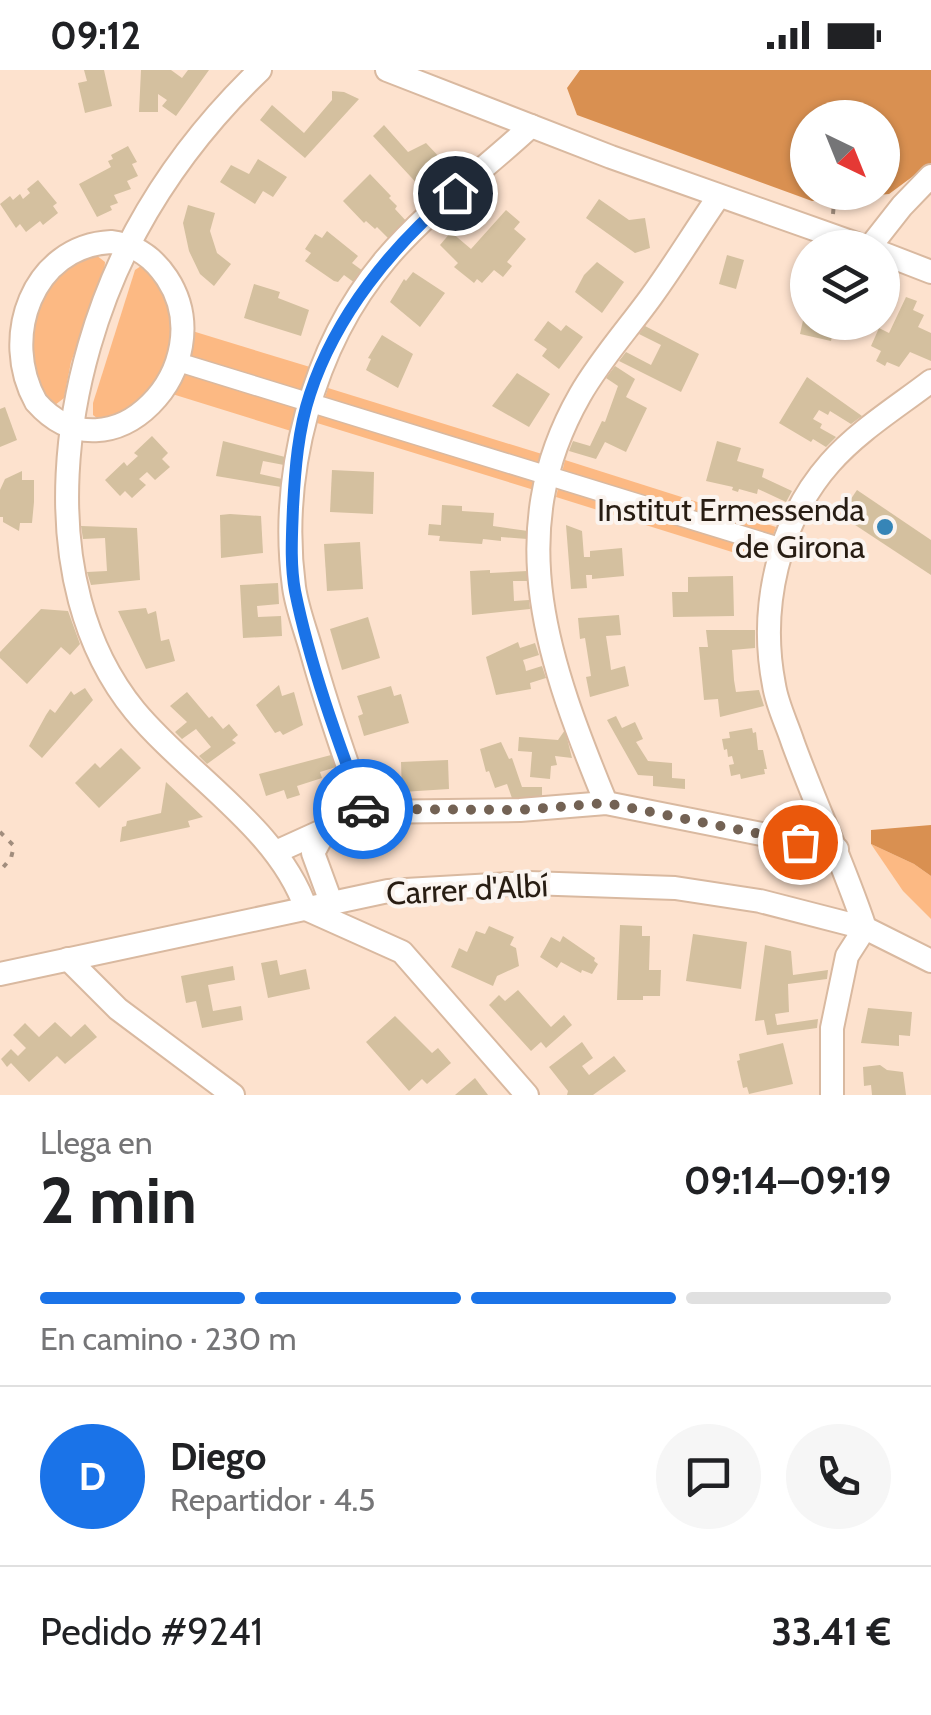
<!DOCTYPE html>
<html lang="es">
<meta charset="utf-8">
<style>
body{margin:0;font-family:Cabin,sans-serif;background:#f6f6f6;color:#202124;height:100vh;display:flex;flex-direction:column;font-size:38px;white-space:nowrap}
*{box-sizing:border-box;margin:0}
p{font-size:32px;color:#757577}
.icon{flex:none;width:55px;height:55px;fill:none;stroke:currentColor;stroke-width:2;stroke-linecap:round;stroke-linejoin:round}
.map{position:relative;height:1025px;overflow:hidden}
.panel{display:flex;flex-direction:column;background:#fff;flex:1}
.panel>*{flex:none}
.needle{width:65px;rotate:137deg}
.buttons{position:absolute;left:790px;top:30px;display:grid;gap:20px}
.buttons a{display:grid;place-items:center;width:110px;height:110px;border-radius:50%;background:#fff;box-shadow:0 2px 8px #0004;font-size:50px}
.pin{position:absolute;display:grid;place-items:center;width:85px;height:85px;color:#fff;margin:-42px;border:5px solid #fff;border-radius:50%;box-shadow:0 2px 10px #0007}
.courier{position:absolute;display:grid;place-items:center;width:100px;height:100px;margin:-50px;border:8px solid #1a73e8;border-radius:50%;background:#fff;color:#222;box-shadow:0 2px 12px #0007}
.overview em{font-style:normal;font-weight:700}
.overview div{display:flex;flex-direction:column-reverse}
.overview{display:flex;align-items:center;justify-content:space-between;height:170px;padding:0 40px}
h1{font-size:65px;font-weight:700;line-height:75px}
.bar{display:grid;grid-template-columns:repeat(4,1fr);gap:15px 10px;align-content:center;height:120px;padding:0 40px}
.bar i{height:12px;border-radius:8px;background:#e0e0e0}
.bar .selected{background:#1a73e8}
.bar p{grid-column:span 4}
.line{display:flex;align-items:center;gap:25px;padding:0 40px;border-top:2px solid #e0e0e0}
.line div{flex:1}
.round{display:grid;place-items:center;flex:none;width:105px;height:105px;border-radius:52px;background:#f6f6f6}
.status{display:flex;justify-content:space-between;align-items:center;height:70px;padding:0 50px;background:#fff;direction:ltr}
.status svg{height:28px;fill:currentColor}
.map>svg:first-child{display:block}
.green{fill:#fcb983}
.forest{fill:#d99051;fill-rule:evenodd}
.building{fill:#d4c09f}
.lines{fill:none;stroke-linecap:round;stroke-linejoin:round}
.pedestrian-casing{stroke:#d9b9a0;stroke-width:21}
.minor-casing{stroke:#d9b9a0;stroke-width:26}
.path{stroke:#a18d7d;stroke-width:4;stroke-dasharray:5 8;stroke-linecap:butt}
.pedestrian{stroke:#fff;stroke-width:18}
.minor{stroke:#fff;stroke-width:22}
.done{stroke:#736254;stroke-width:10;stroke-dasharray:0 18}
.route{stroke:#1a73e8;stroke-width:12}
.poi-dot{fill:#3685b7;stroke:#fbf4ef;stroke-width:4}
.labels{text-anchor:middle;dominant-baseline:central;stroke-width:8;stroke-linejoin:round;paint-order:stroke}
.poi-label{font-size:32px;fill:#281d13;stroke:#fbf4ef;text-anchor:end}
.street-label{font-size:32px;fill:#281d13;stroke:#fbf4ef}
</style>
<div class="status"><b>09:12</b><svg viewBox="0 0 49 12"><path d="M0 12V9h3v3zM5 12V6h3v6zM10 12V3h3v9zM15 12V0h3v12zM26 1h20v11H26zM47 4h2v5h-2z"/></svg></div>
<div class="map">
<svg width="931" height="1025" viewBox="0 0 931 1025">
<rect width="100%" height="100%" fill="#fde2ce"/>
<g class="green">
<path d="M96 185 105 192 104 204 71 292 64 328 55 335C20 313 30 278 29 240L68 195Z"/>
<path d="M141 196H147C176 225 180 286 153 319 139 336 122 344 102 352L93 345V333L135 200Z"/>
<path d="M189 260 310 297 291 361 169 323Z"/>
<path d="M328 318 542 384 534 420 317 353Z"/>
<path d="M565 390 776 457 764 492 556 427Z"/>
<path d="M871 774 914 794 931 806V849L903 821Z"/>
</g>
<g class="forest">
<path d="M580 0H931V93L889 124 812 131 577 45 567 18ZM808 48H882V122H808Z"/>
<path d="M931 755V806L914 794 871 774V760Z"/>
</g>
<g class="building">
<path d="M84 0H104L112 36 85 43 78 13 87 11Z"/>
<path d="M141 0H171L182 8 188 0H209L176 46 162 36 167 30 158 24V42H139Z"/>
<path d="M332 21 344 22 359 29 305 88 260 50 272 35 304 63 332 30Z"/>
<path d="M384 55 408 82 426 73 442 90 429 103 442 121 434 127 425 117 422 119 373 66Z"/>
<path d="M128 76 137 92 132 94 138 106 127 111 131 119 114 125 118 133 110 136 112 140 97 147 79 114 111 97 108 91 113 89 111 85Z"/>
<path d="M258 89 287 107 273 127 263 121 255 134 220 112 231 95 249 104Z"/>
<path d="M370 104 391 126 389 128 397 136 395 139 407 152 389 169 377 157 375 159 366 151 364 153 343 131Z"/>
<path d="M38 110 57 133 53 136 58 143 43 155 40 151 26 162 20 154 16 158 0 134 10 126 13 130 20 124 23 129 30 123 27 119Z"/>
<path d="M599 129 629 150 645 148 650 178 635 183 586 148Z"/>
<path d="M188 135 215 143 210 161 217 183 231 194 214 216 200 204 189 181 183 153Z"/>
<path d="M506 140 520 152 514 159 526 169 507 192 512 196 503 207 494 200 482 213 477 209 474 213 454 197 458 193 440 175 451 162 471 179Z"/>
<path d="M327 161 358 186 352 193 363 201 355 213 344 205 338 212 334 211 305 191 311 183 305 179 315 164 322 168Z"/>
<path d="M727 185 744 190 736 219 719 214Z"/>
<path d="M597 192 624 212 602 243 575 222 584 205Z"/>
<path d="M413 202 445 223 420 257 390 232 404 209 406 211Z"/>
<path d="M254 214 280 222 278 228 309 240 301 266 244 248Z"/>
<path d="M906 227 917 231 913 240 924 245 918 257 931 263V291L910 282 899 297 887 292 885 296 876 291 881 281 871 276 879 258 889 263Z"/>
<path d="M806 237 808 252H835L831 271 800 264Z"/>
<path d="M548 251 561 261 566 255 583 267 559 299 542 286 547 279 534 270Z"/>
<path d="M645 256 699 284 681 322 619 291 626 282 651 295 661 275 639 264Z"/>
<path d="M382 265 413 284 398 318 366 300 371 289 368 288Z"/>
<path d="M615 296 635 309 626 327 647 338 626 382 605 372 596 389 569 381 573 371 590 376 602 351 605 352 618 316 606 308Z"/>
<path d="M517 303 550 324 529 357 492 336Z"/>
<path d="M807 307 862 346 851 354 830 341 828 345 819 340 813 349 822 354 820 358 836 367 826 377 813 369 811 372 779 353Z"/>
<path d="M5 337 17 370 0 377V339Z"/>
<path d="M152 366 168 383 162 389 170 397 155 410 147 402 139 409 146 415 132 428 125 421 120 426 105 410 124 392 127 396 138 386 134 383Z"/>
<path d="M223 371 285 387 284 395 263 391 260 404 282 409 281 417 216 406Z"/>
<path d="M717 371 741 378 737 391 764 399 762 407 792 421 786 432 758 419 757 424 739 419 738 422 732 420 733 417 706 411Z"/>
<path d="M332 400 374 402 373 444 330 442Z"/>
<path d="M22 401V410H34V432L32 453H20L19 461 3 452V447H0V420L5 409Z"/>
<path d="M857 420 931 470V505L840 445Z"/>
<path d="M442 435 462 436V441L494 443 493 456 528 461 527 469 501 467V471L483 469 482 474 439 471 440 466 428 465 429 454 441 455Z"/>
<path d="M230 444 261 446 263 483 221 488 220 445Z"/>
<path d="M566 455 582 461 584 487H590V481L622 478 624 506 592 509V505H586L587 518 571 519Z"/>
<path d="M81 456 137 458 140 510 91 515 87 502 107 501 105 468 83 469Z"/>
<path d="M360 472 363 519 327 521 324 474Z"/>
<path d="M490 500V503L527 501V511H513L514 531 529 530 530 539 472 545 470 501Z"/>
<path d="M733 506 734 546 673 547 672 522H688V507Z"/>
<path d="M278 513 279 534 257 536 258 547 281 546 282 566 243 568 240 515Z"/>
<path d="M146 538 148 544 156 541 161 571 169 569 175 591 146 599 118 541Z"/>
<path d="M41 539 68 541 80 574 70 585 61 577 27 614 0 588V582Z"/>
<path d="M619 545 621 565 606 566 610 592 611 600 625 596 629 616 590 627 586 607 591 606 585 568 580 569 578 548Z"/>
<path d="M368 547 380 588 342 600 330 559Z"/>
<path d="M706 560H755V578L732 580 734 610 736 622 759 620 764 636 720 647 718 629 704 630 699 577H708Z"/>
<path d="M518 572 520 578 535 573 539 585 523 590 525 596 526 601 542 596 546 608 530 613 531 619 496 625 486 587Z"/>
<path d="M279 615 282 626 294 622 303 655 283 665 280 661 275 663 256 635Z"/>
<path d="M391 616 394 626 401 624 409 653 364 666 358 646 363 644 357 626Z"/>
<path d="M85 618 93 630 42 688 29 676 46 645 50 639 55 643 71 621 74 625Z"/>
<path d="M187 622 209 648 212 646 223 659 229 654 238 665 232 670 236 673 207 694 199 686 211 677 196 659 182 669 175 662 187 652 170 636Z"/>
<path d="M616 646 622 658 635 652 643 669 636 672 648 691 672 693V708L685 709V719L653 716V706L638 705 607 650Z"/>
<path d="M752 658 753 663 756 662 758 680H763L767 699H764L765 704 759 705 741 709 740 704 731 706 729 695 734 694 732 686 728 687 727 679 724 680 722 669 730 668 729 662Z"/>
<path d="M565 660 572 688 555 686 557 695 551 696 550 709 530 707 532 682 518 681 519 667 558 670Z"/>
<path d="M501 672 509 689 512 688 522 717H542V729L513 731 507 714 495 718 489 701 486 702 480 679Z"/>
<path d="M121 678 141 698 99 738 75 713 95 693 100 698Z"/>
<path d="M331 685 336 697 320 702 322 708 297 716 300 725 287 729 284 720 266 726 259 704Z"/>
<path d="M448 690 449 719 402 722 401 692Z"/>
<path d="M166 712 203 747 188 751 190 757 120 772 122 757 126 756 127 751 161 743Z"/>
<path d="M620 855 642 856V866H650L649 900H661L660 926H643V930H617Z"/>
<path d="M489 856 514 867 510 875 516 878 519 896 497 906 493 916 451 897 459 878 467 882 476 861 485 864Z"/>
<path d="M693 864 747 872 741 919 686 911Z"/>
<path d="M563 866 595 888 594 891 598 894 592 904 582 900 581 903 561 892 557 898 540 887 551 867 560 872Z"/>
<path d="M765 875 791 881 793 905 828 900 827 909 788 914 789 942 775 944 777 955 818 949 817 958 767 965 764 950 755 951Z"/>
<path d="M277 890 280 905 306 899 310 919 268 928 261 893Z"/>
<path d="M233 896 235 910 208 915 213 941 241 936 243 950 202 958 196 931 186 933 181 906Z"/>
<path d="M518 920 551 957 564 945 572 955 546 978 541 972 531 981 489 935 499 925 505 931Z"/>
<path d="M868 938 912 942 910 966 899 965V976L861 973Z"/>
<path d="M395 946 432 983 438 978 451 993 427 1014 422 1009 409 1021 366 972Z"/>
<path d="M55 952 71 967 85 954 97 967 65 994 57 986 29 1012 11 993 7 997 1 989 11 979 18 986 26 978 13 965 25 953 39 967Z"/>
<path d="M582 972 593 988 582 996 589 1005 614 986 626 1001 593 1025H567L568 1021 549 997Z"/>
<path d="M783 973 793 1014 749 1024 747 1017 743 1018 737 991 740 990 739 984Z"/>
<path d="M880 995 887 1000 903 1002 906 1025H872L871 1015 864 1016 863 997Z"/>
<path d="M475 1008 488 1025H455Z"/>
</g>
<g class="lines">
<g class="pedestrian-casing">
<path id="pedestrian" d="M178 292 783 478"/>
</g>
<g class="minor-casing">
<g id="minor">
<path d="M260 0C210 48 169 100 136 161 61 299 29 511 135 641 189 706 279 759 306 839L402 882 527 1025"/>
<path d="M387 0 611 87 868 178"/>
<path d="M111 172C136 175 153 187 167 208 224 295 110 416 36 332 0 268 32 176 111 172Z"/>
<path d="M869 178 902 136 931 106"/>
<path d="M882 183 931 202"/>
<path d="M606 733C550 596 500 465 580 325 600 290 627 260 651 227 675 194 696 159 719 126"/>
<path d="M364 742C345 689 327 637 312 583 306 561 297 539 294 517 279 405 312 276 386 189 428 139 483 101 531 56"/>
<path d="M326 759 313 783 331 832"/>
<path d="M278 781 364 742 520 740 606 733 837 779"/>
<path d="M68 889 118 939 233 1025"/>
<path d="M0 904 388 821 529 813 675 818 760 831 865 858 931 891"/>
<path d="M832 1025V958L847 886 865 858C844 795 816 736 793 673 787 654 777 635 774 615 759 538 778 452 830 393 858 361 897 337 931 311"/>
</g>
</g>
<g class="path">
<path d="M833 144 835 122"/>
<path d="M0 762 14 776 11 788 0 801"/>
</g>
<use href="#pedestrian" class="pedestrian"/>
<use href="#minor" class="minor"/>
</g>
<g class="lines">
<path class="done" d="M363 739 520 740 606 733 800 772"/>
<path class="route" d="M363 739C337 669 310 595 295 521 290 494 292 464 293 437 295 400 298 360 310 324 336 245 392 176 455 123"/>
</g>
<circle class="poi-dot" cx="885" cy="457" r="10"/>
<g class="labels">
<g class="poi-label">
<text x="865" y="439">Institut Ermessenda<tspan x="865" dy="37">de Girona</tspan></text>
</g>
<g class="street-label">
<text transform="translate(467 819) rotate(-3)">Carrer d'Albí</text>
</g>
</g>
</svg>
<div class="buttons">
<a><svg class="needle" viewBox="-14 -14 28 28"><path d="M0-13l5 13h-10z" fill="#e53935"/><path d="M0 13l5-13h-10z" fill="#757577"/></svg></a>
<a><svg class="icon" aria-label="layers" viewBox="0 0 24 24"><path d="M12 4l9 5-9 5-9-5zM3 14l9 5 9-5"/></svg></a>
</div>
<div class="pin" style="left:800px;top:772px;background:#ea580c"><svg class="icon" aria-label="bag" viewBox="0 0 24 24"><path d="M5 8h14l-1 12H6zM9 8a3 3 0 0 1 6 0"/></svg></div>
<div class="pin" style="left:455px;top:123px;background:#1f2937"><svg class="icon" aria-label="home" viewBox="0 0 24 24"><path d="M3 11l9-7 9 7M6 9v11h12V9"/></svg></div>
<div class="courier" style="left:363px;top:739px"><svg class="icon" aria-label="car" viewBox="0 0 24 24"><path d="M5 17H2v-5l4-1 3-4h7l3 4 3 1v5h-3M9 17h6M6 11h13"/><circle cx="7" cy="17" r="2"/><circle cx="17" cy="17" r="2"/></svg></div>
</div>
<section class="panel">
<div class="overview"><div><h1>2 min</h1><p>Llega en</p></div><em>09:14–09:19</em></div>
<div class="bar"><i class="selected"></i><i class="selected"></i><i class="selected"></i><i></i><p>En camino · 230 m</p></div>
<div class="line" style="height:180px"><b class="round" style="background:#1a73e8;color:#fff">D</b><div><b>Diego</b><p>Repartidor · 4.5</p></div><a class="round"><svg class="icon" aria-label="chat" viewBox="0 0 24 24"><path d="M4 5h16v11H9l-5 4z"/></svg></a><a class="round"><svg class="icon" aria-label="phone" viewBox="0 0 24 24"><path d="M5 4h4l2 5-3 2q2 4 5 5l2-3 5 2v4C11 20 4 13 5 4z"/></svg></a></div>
<div class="line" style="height:130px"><div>Pedido #9241</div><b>33.41 €</b></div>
</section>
